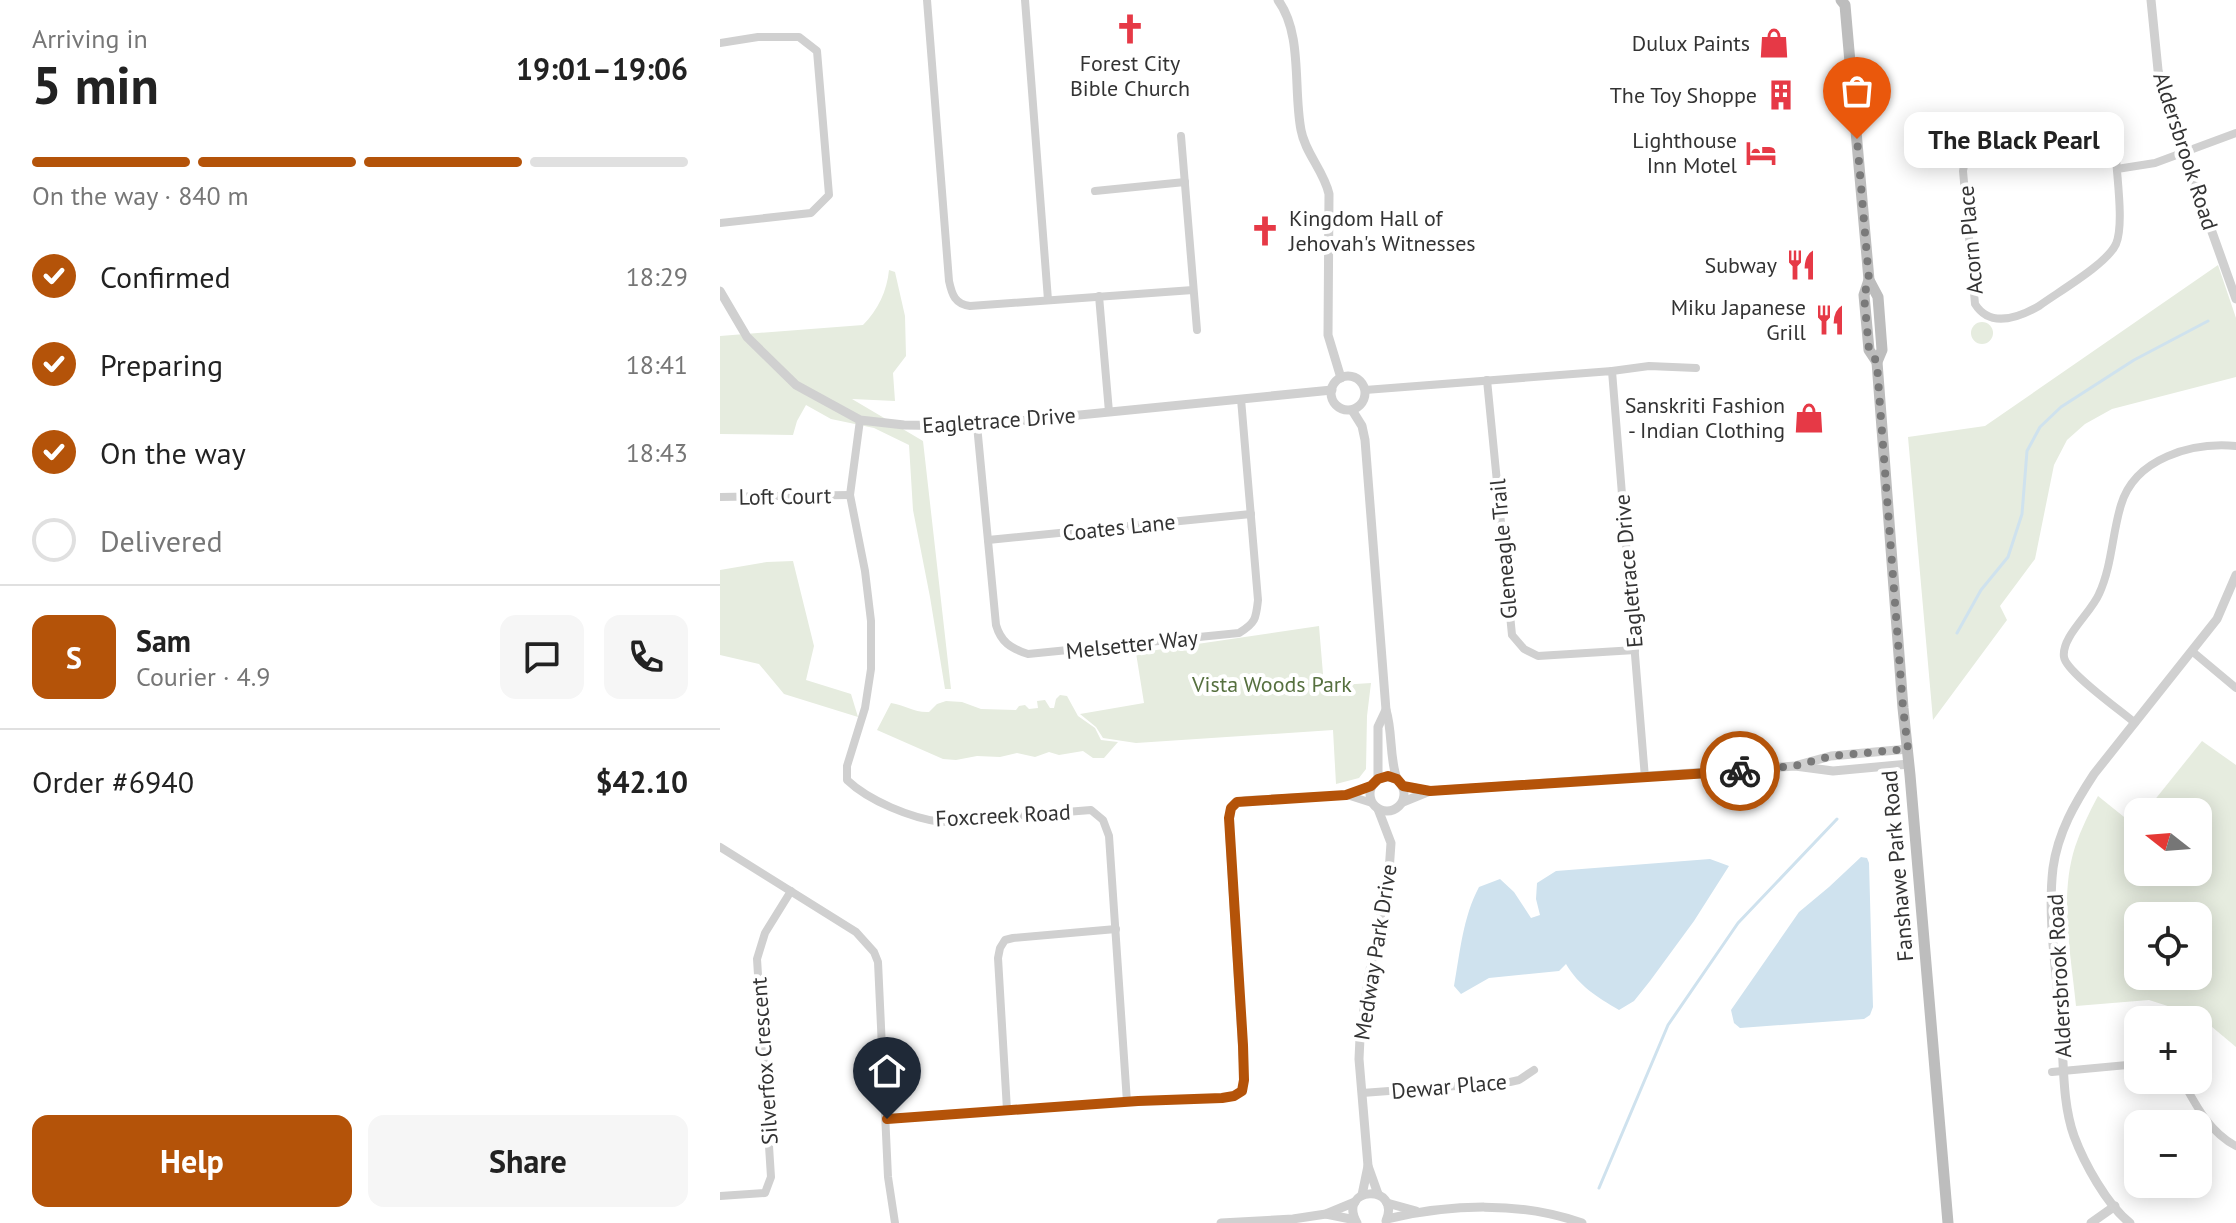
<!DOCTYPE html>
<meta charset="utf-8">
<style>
body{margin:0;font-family:"PT Sans",sans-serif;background:#f6f6f6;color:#222;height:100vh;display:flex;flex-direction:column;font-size:30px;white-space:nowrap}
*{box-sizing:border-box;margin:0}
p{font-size:26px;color:#767676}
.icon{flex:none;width:44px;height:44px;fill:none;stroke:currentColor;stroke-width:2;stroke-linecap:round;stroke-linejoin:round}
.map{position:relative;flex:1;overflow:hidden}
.side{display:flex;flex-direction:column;background:#fff;width:720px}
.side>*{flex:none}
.needle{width:52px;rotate:287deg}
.tools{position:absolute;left:1404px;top:798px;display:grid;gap:16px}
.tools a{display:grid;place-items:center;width:88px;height:88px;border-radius:16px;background:#fff;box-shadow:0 4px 20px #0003;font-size:40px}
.pin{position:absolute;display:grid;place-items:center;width:68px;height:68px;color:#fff;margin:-82px -34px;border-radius:50% 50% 50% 0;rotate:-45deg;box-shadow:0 0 8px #0007}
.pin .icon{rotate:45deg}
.courier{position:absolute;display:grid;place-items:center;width:80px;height:80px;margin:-40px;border:6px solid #b45309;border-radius:50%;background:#fff;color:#222;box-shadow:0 2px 10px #0007}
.bubble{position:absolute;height:56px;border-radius:16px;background:#fff;box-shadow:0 4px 20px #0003;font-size:26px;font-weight:800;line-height:56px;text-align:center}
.overview em{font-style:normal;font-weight:800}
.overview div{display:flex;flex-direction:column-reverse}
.overview{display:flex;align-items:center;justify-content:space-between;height:136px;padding:0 32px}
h1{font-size:52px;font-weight:800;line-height:60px}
.bar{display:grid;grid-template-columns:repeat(4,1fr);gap:12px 8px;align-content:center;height:96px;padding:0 32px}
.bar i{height:10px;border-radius:6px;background:#e0e0e0}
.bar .active{background:#b45309}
.bar p{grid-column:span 4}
.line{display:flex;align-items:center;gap:20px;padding:0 32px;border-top:2px solid #e0e0e0}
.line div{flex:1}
.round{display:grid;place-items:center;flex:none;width:84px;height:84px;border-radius:16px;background:#f6f6f6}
ol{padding:0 32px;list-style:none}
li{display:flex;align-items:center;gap:24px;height:88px}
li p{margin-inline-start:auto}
li .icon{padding:8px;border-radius:50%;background:#b45309;color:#fff;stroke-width:4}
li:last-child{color:#767676}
li i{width:44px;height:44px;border:4px solid #e0e0e0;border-radius:50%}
.cta{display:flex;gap:16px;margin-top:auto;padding:16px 32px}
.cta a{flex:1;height:92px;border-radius:16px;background:#b45309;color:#fff;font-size:32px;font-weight:800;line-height:92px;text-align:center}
.cta a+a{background:#f6f6f6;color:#222}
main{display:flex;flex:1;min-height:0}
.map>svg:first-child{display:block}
.green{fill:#e6ecdf;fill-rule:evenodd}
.water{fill:#cfe2ee}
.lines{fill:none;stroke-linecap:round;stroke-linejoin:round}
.stream{stroke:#cfe2ee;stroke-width:3}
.minor{stroke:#d0d0d0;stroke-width:8}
.tertiary{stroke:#d0d0d0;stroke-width:9}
.secondary{stroke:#bdbdbd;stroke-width:11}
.done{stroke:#7a7a7a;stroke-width:8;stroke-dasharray:0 14.4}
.route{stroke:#b45309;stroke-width:10}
.labels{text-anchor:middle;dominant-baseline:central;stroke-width:8;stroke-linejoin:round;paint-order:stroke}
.poi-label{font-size:22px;fill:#333;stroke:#fff;text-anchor:end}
.street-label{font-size:22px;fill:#333;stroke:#fff}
.park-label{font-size:22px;fill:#56703f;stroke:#fff}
</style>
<main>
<section class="side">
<div class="overview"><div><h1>5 min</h1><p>Arriving in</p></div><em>19:01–19:06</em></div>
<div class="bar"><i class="active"></i><i class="active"></i><i class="active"></i><i></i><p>On the way · 840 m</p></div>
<ol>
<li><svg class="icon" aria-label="check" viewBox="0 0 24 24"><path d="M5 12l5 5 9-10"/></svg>Confirmed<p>18:29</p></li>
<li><svg class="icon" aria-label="check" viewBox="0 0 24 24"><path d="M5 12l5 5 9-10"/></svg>Preparing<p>18:41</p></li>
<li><svg class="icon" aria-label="check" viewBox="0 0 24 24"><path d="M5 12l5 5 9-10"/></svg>On the way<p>18:43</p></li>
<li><i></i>Delivered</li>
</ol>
<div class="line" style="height:144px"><b class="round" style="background:#b45309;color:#fff">S</b><div><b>Sam</b><p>Courier · 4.9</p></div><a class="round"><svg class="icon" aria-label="chat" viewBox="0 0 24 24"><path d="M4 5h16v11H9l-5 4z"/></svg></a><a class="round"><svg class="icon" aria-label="phone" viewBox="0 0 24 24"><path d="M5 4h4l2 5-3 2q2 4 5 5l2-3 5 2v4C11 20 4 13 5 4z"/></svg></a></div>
<div class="line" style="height:104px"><div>Order #6940</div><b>$42.10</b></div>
<div class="cta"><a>Help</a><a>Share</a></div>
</section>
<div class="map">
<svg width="1516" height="1223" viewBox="0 0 1516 1223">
<rect width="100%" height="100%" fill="#fff"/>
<g class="green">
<path d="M1498 265 1516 318V377L1392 409 1365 424 1347 440 1334 465 1315 559 1280 606 1287 620 1213 720 1188 437 1265 426Z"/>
<path d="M169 270 175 272 185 316 186 356 173 373 175 401 132 399 203 441 231 689H225L210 597 193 510 189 445 154 428 111 419 86 405 77 421 73 435 0 434V336L143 325C158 310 167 291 169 270Z"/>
<circle cx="1262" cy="333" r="11"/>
<path d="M73 561 94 646 86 680 131 694 138 717 64 694 39 664 0 655V570L47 562Z"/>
<path d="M599 626 604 686 651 683 647 716 646 769 639 778 616 784 613 730 416 743 383 738 376 727 360 714 424 703 416 653Z"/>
<path d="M340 695 347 696 358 716 375 728 381 740 398 742 384 758H373L363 751 339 755 329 752 315 757 297 753 280 757 257 756 236 760 223 759 157 730 171 703C185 705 195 713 209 712L217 704 226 701 242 702 261 709 296 710 299 706 305 705 309 709 318 708 317 701 325 700 330 708H334L336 699Z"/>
<path d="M1482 741 1516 765V1047L1479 1016 1429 1000 1356 1006C1351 954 1339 897 1355 847 1361 829 1369 813 1378 796L1414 825 1418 821V872H1478V812H1425ZM1418 916H1478V976H1418Z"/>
</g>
<g class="water">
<path d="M1141 857 1147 858 1149 863 1153 1007 1150 1015 1144 1019 1020 1028 1014 1023 1011 1010 1079 912 1109 887Z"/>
<path d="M990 859 1009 866 974 921 930 981 914 1001 899 1010C877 997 859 986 846 964L839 971 769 978 741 994 734 986C740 952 743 917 759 887L780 879 794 892 811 918 820 915 816 899 817 883 836 871Z"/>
</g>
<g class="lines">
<g class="stream">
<path d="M1237 633 1261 590 1288 557 1302 514 1307 451 1320 427 1341 407 1414 360 1488 321"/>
<path d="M879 1188 948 1025 1018 923 1117 819"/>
</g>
<g class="minor">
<path d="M207 0 229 281C232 295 235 304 250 306L473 290"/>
<path d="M305 0 328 300"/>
<path d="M0 43 38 37H79L97 51 109 195 91 213 0 223"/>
<path d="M1368 133C1383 136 1390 142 1396 157 1397 179 1404 225 1396 244 1387 264 1338 292 1319 306 1298 318 1270 328 1255 304L1243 171C1245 158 1250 148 1262 142Z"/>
<path d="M461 136 477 330"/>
<path d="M1397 169 1435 163 1516 133"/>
<path d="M375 191 465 182"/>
<path d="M379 296 389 412"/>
<path d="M892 371 929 366 976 368"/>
<path d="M767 380 792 635 804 649 818 656 915 650"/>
<path d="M645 390 892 371 925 778"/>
<path d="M140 420 130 495 145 571 151 621V669L145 708 127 766V780C149 801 191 818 221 822L371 810 383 820 389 836 407 1102"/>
<path d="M257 425 276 625C281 642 290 648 308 654L519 633C536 623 536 618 538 600L521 399"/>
<path d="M0 497 130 495"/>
<path d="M268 540 531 514"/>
<path d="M1473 652 1516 688"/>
<path d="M1415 723C1400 710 1346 672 1344 657 1341 637 1371 613 1379 594 1392 566 1392 534 1401 505 1415 458 1472 442 1516 446"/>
<path d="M627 795 652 803"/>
<path d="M0 847 136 932 154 952 158 962 168 1177 175 1223"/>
<path d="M1332 1072 1418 1064"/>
<path d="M1462 1080C1476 1105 1489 1132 1516 1146"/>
<path d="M642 1093 790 1082 799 1080 814 1070"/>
<path d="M287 1110 278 958 280 948 285 940 293 938 396 929"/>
<path d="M167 1119 418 1101 502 1098 514 1096 522 1091 524 1080 509 830 511 808 517 802 527 800 626 795 651 786"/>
<path d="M0 1196 45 1193 51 1177 37 959 45 933 71 891"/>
</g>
<g class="tertiary">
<path d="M558 0C583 34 573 89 581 130 585 153 604 171 609 194L608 335 621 378"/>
<path d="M1431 0 1438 70 1443 95 1516 299"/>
<path d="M0 291 27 337 76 385 140 420 184 425 248 426 612 390"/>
<circle cx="628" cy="393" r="17"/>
<path d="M632 410 642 426 645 440 666 710C673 733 669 757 677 779"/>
<path d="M1078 765 1111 756 1188 749"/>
<circle cx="667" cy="794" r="17"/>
<path d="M658 779V727L666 710"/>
<path d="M683 786 710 791 1075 766 1113 771 1189 764"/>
<path d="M683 802 710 791"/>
<path d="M658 809 671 843 669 872 649 975 640 1038 639 1059 648 1166 658 1194"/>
<path d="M642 1195 648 1166"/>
<path d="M667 1203 696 1211"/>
<path d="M606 1214 635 1220"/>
<path d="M667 1219C730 1204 800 1201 862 1223"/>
<path d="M501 1223 573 1219 606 1214 635 1202"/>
<path d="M637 1223C616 1186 682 1183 666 1221"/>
<path d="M1371 1223 1395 1206"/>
<path d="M1410 1223C1387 1205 1364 1163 1354 1136 1342 1102 1344 1063 1341 1027 1337 975 1327 920 1333 868 1338 832 1355 803 1374 774L1497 619 1516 575"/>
</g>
<g class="secondary">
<path d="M1121 0 1125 5 1149 280 1158 297 1162 350 1157 362 1183 708 1190 775 1228 1223"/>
<path d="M1149 280 1144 295 1149 350 1157 362"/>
</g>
</g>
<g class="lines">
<path class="done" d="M1020 771 1075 766 1111 756 1188 749 1183 708 1158 379 1157 362 1149 350 1144 295 1149 280 1137 139"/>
<path class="route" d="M167 1119 418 1101 502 1098 514 1096 522 1091 524 1080 523 1045 509 818 511 808 517 802 626 795 651 786 658 779 668 776 677 779 683 786 710 791 1020 771"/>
</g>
<defs>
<g id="church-bare" transform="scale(2.4)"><path d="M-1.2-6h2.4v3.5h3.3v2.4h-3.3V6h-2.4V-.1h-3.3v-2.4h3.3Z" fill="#e63946" stroke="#fff" stroke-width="2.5" paint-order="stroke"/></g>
<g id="shop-bare" transform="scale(2.4)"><path d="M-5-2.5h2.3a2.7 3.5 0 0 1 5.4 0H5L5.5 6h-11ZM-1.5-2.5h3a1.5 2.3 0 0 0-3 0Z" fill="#e63946" stroke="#fff" stroke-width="2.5" paint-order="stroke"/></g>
<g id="building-bare" transform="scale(2.4)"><path d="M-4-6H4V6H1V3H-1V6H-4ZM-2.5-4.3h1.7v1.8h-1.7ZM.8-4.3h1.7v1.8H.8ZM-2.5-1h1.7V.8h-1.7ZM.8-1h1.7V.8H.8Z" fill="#e63946" stroke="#fff" stroke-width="2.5" paint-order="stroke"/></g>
<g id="hotel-bare" transform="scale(2.4)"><path d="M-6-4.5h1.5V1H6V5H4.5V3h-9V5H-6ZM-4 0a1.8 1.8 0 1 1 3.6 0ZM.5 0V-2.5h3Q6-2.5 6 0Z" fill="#e63946" stroke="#fff" stroke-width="2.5" paint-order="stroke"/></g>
<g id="restaurant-bare" transform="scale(2.4)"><path d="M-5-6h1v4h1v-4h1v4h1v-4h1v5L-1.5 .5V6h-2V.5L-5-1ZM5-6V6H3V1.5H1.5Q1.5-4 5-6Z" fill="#e63946" stroke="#fff" stroke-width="2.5" paint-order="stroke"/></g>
</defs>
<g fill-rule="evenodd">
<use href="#church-bare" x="410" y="29"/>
<use href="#shop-bare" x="1054" y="43"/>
<use href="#building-bare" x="1061" y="95"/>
<use href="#hotel-bare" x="1041" y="153"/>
<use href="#church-bare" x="545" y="231"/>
<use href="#restaurant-bare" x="1081" y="265"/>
<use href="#restaurant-bare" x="1110" y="320"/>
<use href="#shop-bare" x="1089" y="418"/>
</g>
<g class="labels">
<g class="poi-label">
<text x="1030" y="43">Dulux Paints</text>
<text x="410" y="63" text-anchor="middle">Forest City<tspan x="410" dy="25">Bible Church</tspan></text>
<text x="1037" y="95">The Toy Shoppe</text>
<text x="1017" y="140">Lighthouse<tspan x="1017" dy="25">Inn Motel</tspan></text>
<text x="569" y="218" text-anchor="start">Kingdom Hall of<tspan x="569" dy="25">Jehovah's Witnesses</tspan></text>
<text x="1057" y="265">Subway</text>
<text x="1086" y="307">Miku Japanese<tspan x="1086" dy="25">Grill</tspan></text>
<text x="1065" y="405">Sanskriti Fashion<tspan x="1065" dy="25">- Indian Clothing</tspan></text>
</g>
<g class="street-label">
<text transform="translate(1466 151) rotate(72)">Aldersbrook Road</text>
<text transform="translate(1250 240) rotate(-95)">Acorn Place</text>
<text transform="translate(279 420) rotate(-4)">Eagletrace Drive</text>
<text transform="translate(65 496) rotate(-1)">Loft Court</text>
<text transform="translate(399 527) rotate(-6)">Coates Lane</text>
<text transform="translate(783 549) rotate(-95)">Gleneagle Trail</text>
<text transform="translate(908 571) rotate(-95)">Eagletrace Drive</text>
<text transform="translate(412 644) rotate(-6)">Melsetter Way</text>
<text transform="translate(283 815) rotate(-3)">Foxcreek Road</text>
<text transform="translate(1177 866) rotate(-95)">Fanshawe Park Road</text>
<text transform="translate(655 952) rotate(-81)">Medway Park Drive</text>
<text transform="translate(1339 976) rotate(-93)">Aldersbrook Road</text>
<text transform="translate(44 1061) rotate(-94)">Silverfox Crescent</text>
<text transform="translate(729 1086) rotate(-5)">Dewar Place</text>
</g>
<g class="park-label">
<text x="552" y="684">Vista Woods Park</text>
</g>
</g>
</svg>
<div class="tools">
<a><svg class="needle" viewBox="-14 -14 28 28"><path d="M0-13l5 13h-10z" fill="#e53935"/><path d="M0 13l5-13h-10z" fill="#767676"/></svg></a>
<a><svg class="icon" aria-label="locate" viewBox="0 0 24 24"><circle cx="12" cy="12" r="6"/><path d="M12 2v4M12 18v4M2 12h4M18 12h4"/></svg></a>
<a>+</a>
<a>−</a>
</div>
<div class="pin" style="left:1137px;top:139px;background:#ea580c"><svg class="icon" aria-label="bag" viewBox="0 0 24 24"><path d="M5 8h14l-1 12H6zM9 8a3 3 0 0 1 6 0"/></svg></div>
<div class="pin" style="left:167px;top:1119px;background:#1f2937"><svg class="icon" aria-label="home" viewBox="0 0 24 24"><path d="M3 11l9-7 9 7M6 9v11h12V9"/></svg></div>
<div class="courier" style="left:1020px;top:771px"><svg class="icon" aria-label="bike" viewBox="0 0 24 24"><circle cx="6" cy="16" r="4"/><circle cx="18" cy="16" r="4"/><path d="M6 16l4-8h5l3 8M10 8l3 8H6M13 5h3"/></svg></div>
<div class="bubble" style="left:1184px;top:112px;width:220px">The Black Pearl</div>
</div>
</main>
